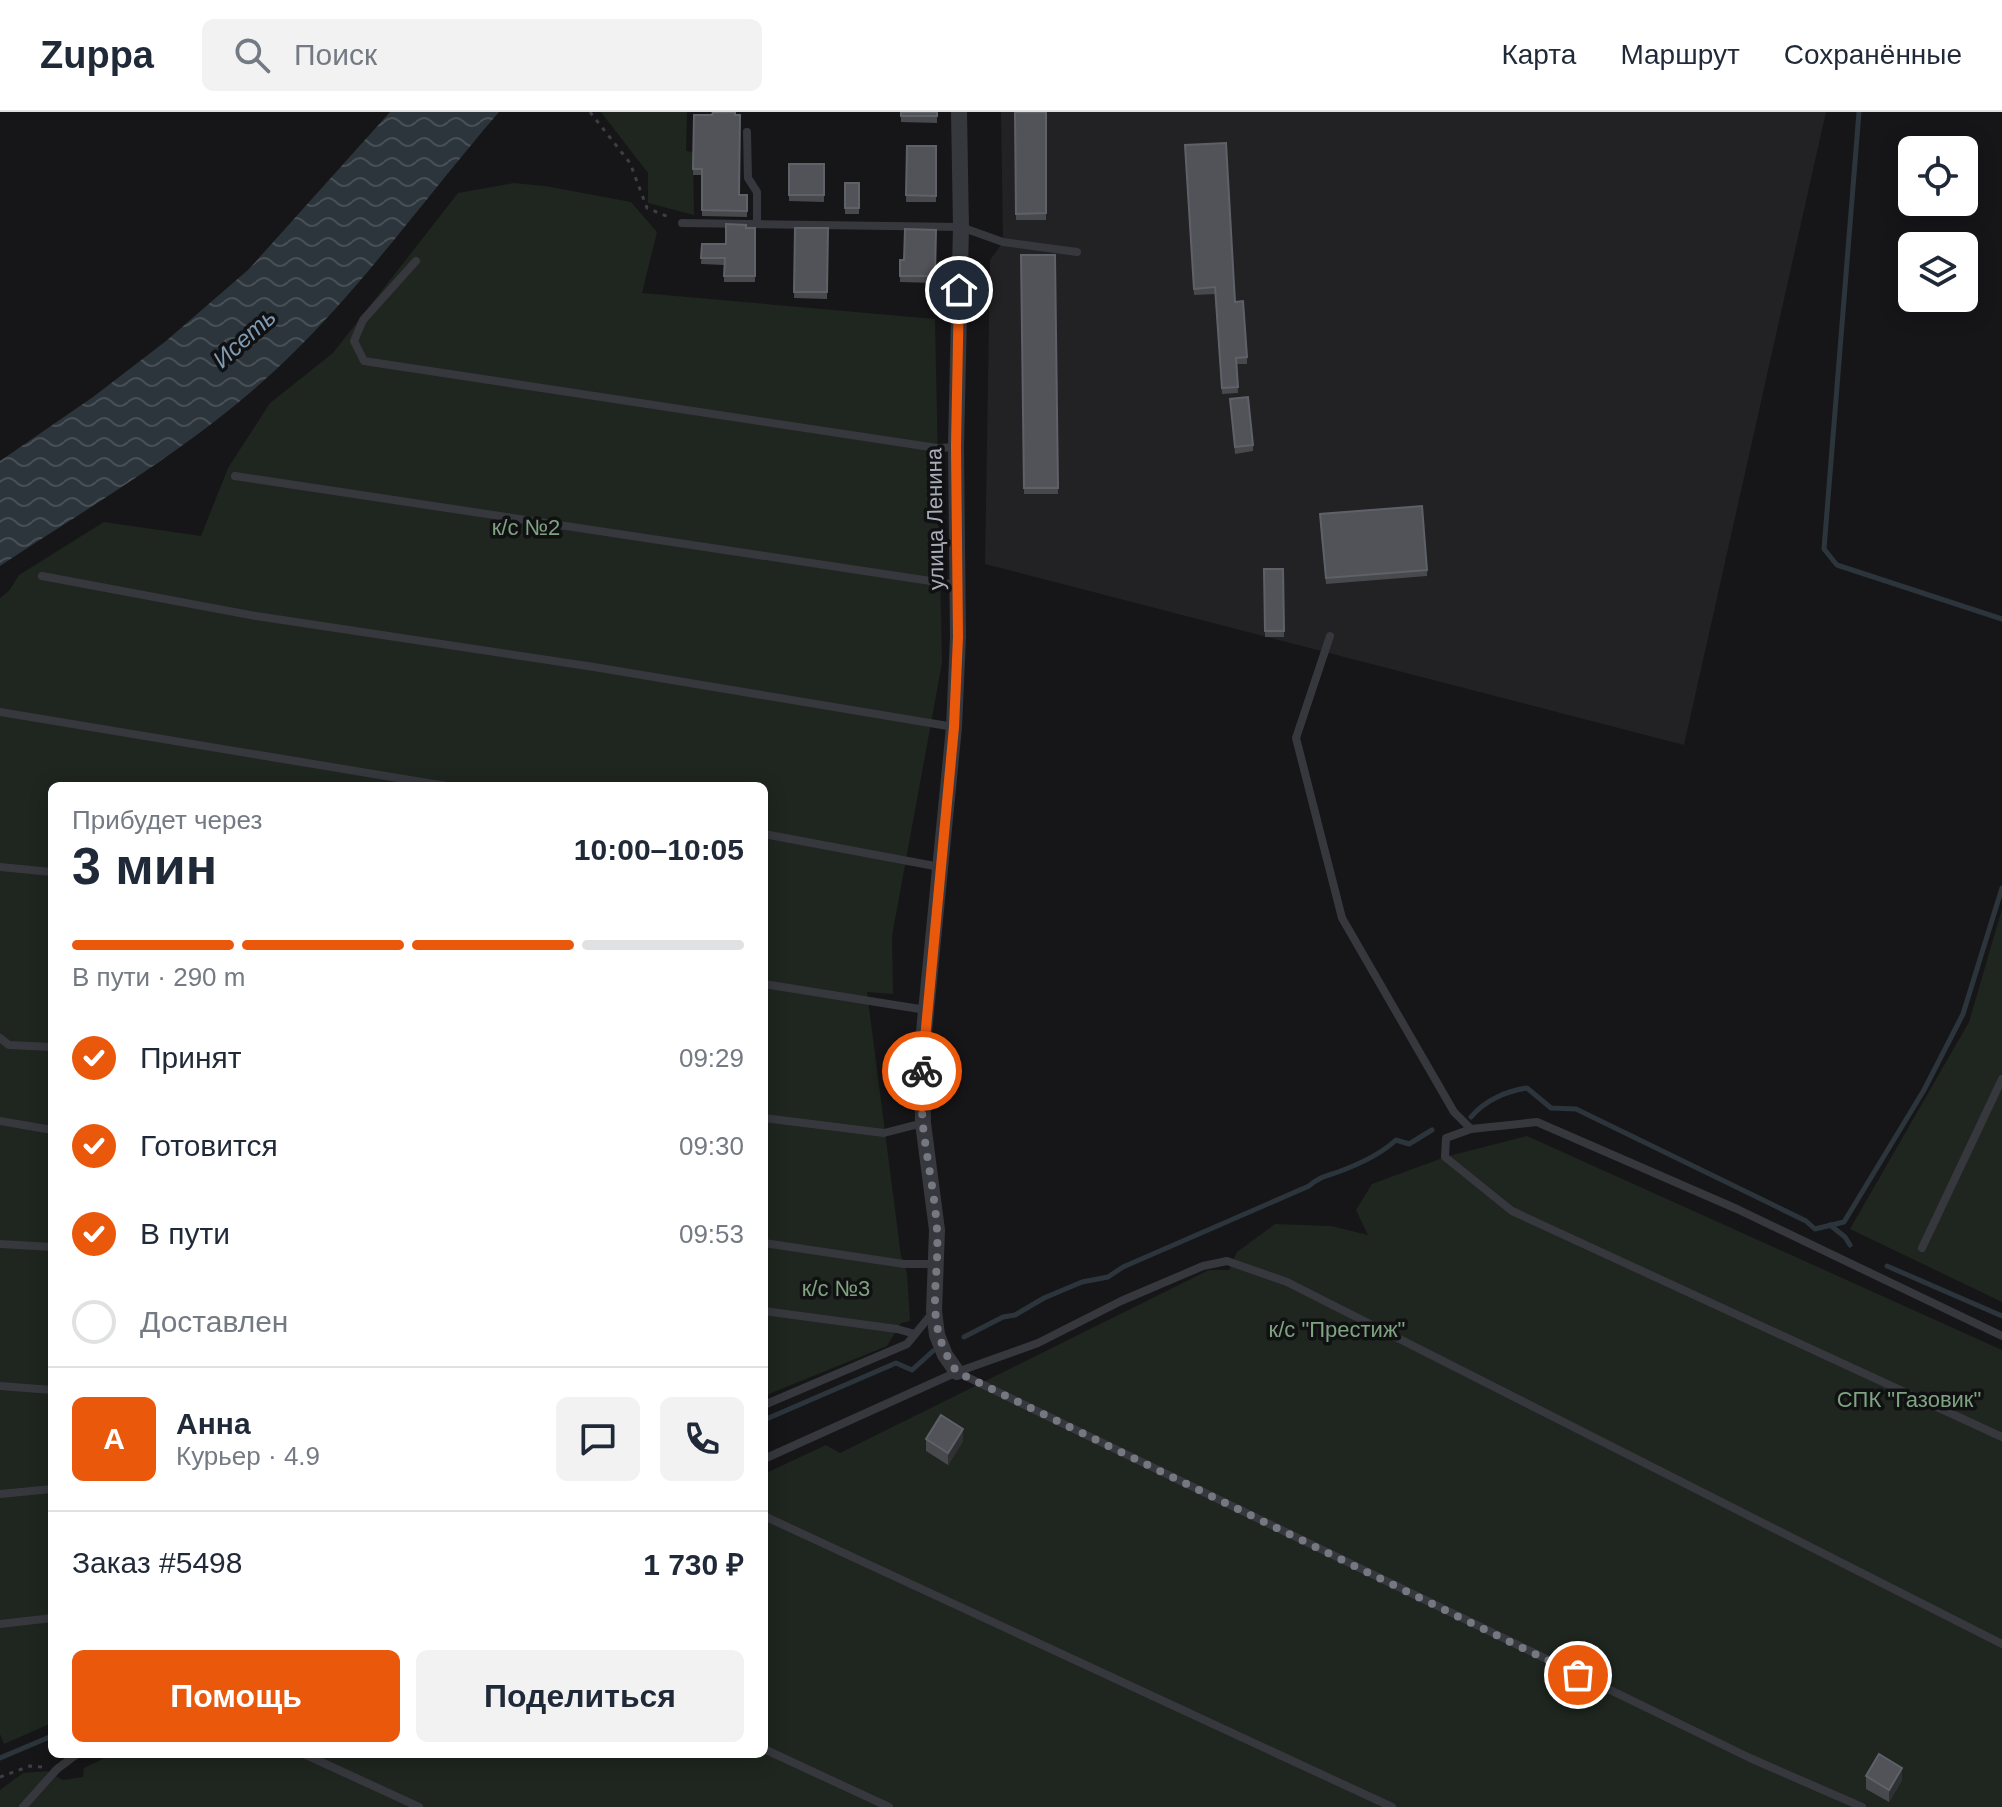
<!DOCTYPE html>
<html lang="ru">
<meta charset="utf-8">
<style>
body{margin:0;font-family:Arial,sans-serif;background:#f2f2f3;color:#1f2937;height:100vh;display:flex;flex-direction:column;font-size:30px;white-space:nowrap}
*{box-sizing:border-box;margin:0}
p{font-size:26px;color:#747a83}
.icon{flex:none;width:44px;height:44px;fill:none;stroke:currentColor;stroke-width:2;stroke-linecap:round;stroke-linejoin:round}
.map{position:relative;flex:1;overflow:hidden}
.details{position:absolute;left:48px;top:670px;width:720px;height:976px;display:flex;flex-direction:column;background:#fff;border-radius:12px;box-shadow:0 4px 20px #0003}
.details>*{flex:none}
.tools{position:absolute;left:1898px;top:24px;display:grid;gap:16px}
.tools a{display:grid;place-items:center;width:80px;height:80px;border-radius:12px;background:#fff;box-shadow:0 4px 20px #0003;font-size:40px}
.pin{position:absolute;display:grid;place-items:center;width:68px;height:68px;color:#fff;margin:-34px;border:4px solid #fff;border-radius:50%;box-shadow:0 2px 8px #0007}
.courier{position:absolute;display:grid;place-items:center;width:80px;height:80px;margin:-40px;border:6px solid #ea580c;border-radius:50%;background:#fff;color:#222;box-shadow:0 2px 10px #0007}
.summary em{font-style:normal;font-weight:700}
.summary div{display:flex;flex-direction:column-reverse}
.summary{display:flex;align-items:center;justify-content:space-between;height:136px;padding:0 24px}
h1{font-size:52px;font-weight:700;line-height:60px}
.bar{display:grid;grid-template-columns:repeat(4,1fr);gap:12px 8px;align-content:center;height:96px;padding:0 24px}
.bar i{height:10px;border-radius:6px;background:#e0e1e3}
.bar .on{background:#ea580c}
.bar p{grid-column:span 4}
.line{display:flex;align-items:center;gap:20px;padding:0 24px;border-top:2px solid #e0e1e3}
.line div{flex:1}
.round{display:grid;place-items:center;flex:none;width:84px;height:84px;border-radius:12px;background:#f2f2f3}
ol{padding:0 24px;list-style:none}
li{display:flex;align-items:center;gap:24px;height:88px}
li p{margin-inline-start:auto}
li .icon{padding:8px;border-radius:50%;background:#ea580c;color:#fff;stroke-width:4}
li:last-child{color:#747a83}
li i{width:44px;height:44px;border:4px solid #e0e1e3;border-radius:50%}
.primary-button{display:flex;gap:16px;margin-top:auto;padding:16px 24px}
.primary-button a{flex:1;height:92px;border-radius:12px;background:#ea580c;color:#fff;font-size:32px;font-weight:700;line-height:92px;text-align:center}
.primary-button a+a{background:#f2f2f3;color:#1f2937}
header{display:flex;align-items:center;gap:48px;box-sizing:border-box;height:112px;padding:0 40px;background:#fff;border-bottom:2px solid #e0e1e3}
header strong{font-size:38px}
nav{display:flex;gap:44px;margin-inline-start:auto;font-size:28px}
.search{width:560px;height:72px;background:#f2f2f3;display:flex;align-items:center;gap:20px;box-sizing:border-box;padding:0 28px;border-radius:12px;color:#747a83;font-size:30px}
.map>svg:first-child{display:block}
.built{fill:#222225}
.green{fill:#1e261f}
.water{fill:url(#water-waves)}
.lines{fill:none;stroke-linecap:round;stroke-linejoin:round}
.stream{stroke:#2c353c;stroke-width:5}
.path{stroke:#3d3f44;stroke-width:3;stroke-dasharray:4 6;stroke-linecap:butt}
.lane{stroke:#37383d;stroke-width:8}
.street{stroke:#37383d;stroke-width:16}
.wall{fill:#47494d}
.shaded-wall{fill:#2f3033}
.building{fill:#525359;stroke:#5f6168;stroke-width:2}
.done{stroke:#757880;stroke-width:8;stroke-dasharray:0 14.4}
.route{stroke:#ea580c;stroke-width:10}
.labels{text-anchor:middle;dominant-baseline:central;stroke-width:7;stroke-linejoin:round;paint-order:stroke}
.street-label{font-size:22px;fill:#a8adb8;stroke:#111113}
.park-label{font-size:22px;fill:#7fa381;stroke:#111113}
.water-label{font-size:24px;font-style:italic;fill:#7f9bb3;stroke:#111113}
</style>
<header>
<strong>Zuppa</strong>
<div class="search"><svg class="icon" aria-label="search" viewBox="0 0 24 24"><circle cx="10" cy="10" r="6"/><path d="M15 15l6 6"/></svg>Поиск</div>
<nav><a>Карта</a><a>Маршрут</a><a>Сохранённые</a></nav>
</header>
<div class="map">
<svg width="2002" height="1695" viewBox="0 0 2002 1695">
<defs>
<pattern id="water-waves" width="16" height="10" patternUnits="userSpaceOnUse" patternTransform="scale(2)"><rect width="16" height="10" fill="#2c353c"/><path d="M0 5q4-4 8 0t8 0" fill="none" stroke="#485056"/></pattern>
</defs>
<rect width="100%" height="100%" fill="#161618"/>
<path class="built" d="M1001 0H1826L1684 633 985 452 990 148 1003 130Z"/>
<g class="green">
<path d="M601 0H687L686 39 693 40 694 103 648 91V61Z"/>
<path d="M514 71 545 74 631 90 657 120 642 181 935 207 942 551 892 824 893 882 867 880 901 1144 907 1161 910 1209 901 1211 887 1234 764 1284V674H52V1611L4 1632 0 1622V486L9 479 19 463 104 410 201 424 228 356 270 291 333 241 458 81Z"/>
<path d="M2002 797V1190L1850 1117 1969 910Z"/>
<path d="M1527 1024 2002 1238V1695H0V1678L23 1661 47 1659 63 1668 83 1665 84 1656 113 1642H764V1362L826 1333 840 1341 1209 1158H1229L1237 1140 1275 1112 1331 1114 1368 1123 1356 1098 1372 1072 1445 1045Z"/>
</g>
<path class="water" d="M390 0H499C428 82 364 173 285 249 200 331 98 389 0 454V349L93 285 166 229 249 157Z"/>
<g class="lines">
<g class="stream">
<path d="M1859 0 1824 437 1837 453 2002 507"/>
<path d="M1471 1005C1485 988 1507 979 1527 976L1551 996 1576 997 1806 1109 1815 1117 1844 1110 1924 978 1963 902 2002 776"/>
<path d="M1830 1113 1845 1125 1850 1133"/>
<path d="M1887 1154 2002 1204"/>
<path d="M964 1225 1003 1205 1015 1203 1044 1186 1082 1170 1108 1165 1123 1155 1309 1074C1319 1065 1326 1064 1338 1060 1357 1053 1381 1042 1396 1028L1409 1032 1432 1018"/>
<path d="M764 1308 896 1251 912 1258 933 1239"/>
<path d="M0 1646 52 1624"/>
</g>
<g class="path">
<path d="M590 0 630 51 647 96 671 106"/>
<path d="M0 1665 30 1654 42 1655"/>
</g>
<g class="lane">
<path d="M747 20 748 66 757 80V112"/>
<path d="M682 111 961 115 1003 130 1077 140"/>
<path d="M416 149 363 208 354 229 364 249 937 336 956 335"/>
<path d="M235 364 957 473"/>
<path d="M42 464 256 504 594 555 954 615"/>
<path d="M1330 524 1296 626 1342 806 1454 1000 1471 1017 1537 1010 1737 1097 2002 1224"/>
<path d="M0 600 446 674"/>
<path d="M764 722 940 755"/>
<path d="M0 755 52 760"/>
<path d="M764 872 926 898"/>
<path d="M0 926 9 933 52 935"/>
<path d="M764 1006 884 1021 923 1011"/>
<path d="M0 1009 52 1018"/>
<path d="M1471 1017 1446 1026 1445 1045 1512 1099 2002 1325"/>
<path d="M764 1131 904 1152H935"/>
<path d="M0 1132 52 1135"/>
<path d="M1922 1136 2002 967"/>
<path d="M764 1199 897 1217 915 1222"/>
<path d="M957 1260 1750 1646 1862 1695"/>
<path d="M0 1274 52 1278"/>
<path d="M764 1293 907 1232 934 1199"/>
<path d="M764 1347 957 1260 1038 1231 1121 1189 1203 1154 1227 1149 1287 1170 2002 1532"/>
<path d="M0 1382 52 1377"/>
<path d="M764 1404 1392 1695"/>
<path d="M0 1512 52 1506"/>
<path d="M764 1637 889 1695"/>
<path d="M304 1642 419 1695"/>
<path d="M23 1695 57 1657 77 1642"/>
</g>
<path class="street" d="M957 1260 945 1243 937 1223 934 1199 937 1118 923 1011 922 940 954 615 958 525 956 334 961 115 959 0"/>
</g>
<g class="wall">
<path d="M901 0H937V11L901 10Z"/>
<path d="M1015 0H1046V108H1016Z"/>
<path d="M694 3H712L739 83H747V105L702 104V63H693Z"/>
<path d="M1185 33 1235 190 1247 245V252H1237L1238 281 1222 282 1215 182 1194 183Z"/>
<path d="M907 34H936V90H906Z"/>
<path d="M789 52H824V90L789 89Z"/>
<rect x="845" y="71" width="14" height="31"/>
<path d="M746 116H755V170H724V153L701 152 702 132H726Z"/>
<path d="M795 116H828L827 187 794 186Z"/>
<path d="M936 118 935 171 900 170V148H904Z"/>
<path d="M1021 143H1055L1058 382H1024Z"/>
<path d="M1230 287 1253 333V339L1235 342Z"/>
<path d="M1320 409 1427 458V464L1326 472Z"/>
<path d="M1264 457H1283L1284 525H1265Z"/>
<path d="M926 1327 963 1329 948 1353 926 1339Z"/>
<path d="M1866 1664 1902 1668 1889 1690 1866 1677Z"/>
</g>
<g class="shaded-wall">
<path d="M963 1317V1329L948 1353V1341Z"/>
<path d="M1902 1656V1668L1889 1690V1678Z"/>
</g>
<g class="building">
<path d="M713 0H735V3H740L739 83H747V99L702 98V57H693L694 3H712Z"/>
<rect x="901" y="0" width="36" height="4"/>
<path d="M1015 0H1046V101L1016 102Z"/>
<path d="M1226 31 1235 190 1243 189 1247 245 1236 246 1238 275 1222 276 1215 175 1194 177 1185 33Z"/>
<path d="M907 34H936V84L906 83Z"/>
<rect x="789" y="52" width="35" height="31"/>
<rect x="845" y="71" width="14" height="25"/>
<path d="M726 112 746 113V116H755V164H724L725 146H701L702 132H726Z"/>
<path d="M795 116H828L827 180H794Z"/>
<path d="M905 117 936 118 935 164H900V148H904Z"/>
<path d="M1021 143H1055L1058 376H1024Z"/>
<path d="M1248 285 1253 333 1235 335 1230 287Z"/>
<path d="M1422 394 1427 458 1326 466 1320 402Z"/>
<path d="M1264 457H1283L1284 519H1265Z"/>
<path d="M941 1303 963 1317 948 1341 926 1327Z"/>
<path d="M1879 1642 1902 1656 1889 1678 1866 1664Z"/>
</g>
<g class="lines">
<path class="done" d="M922 959C923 977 921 996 923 1014 927 1049 935 1083 937 1118 940 1173 922 1210 957 1260L1578 1563"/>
<path class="route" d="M922 959 954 615 958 525 956 334 959 178"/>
</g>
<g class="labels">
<g class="street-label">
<text transform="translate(935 407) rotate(-91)">улица Ленина</text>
</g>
<g class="park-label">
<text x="526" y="415">к/с №2</text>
<text x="836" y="1176">к/с №3</text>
<text x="1337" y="1217">к/с "Престиж"</text>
<text x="1909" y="1287">СПК "Газовик"</text>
</g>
<g class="water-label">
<text transform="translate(244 226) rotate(-42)">Исеть</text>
</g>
</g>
</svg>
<div class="tools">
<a><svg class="icon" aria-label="locate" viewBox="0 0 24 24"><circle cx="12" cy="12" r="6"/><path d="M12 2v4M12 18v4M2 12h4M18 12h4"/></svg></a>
<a><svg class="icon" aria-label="layers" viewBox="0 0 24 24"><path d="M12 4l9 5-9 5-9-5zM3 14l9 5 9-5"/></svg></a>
</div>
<div class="pin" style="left:1578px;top:1563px;background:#ea580c"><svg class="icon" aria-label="bag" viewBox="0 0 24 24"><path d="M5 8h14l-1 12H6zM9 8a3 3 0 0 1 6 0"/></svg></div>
<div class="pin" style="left:959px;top:178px;background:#1f2937"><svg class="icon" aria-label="home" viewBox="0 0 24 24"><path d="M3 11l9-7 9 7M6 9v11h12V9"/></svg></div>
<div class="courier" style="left:922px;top:959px"><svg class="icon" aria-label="bike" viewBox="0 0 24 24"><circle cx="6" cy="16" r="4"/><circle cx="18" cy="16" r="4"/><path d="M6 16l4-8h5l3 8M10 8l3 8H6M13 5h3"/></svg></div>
<section class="details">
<div class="summary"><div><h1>3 мин</h1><p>Прибудет через</p></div><em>10:00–10:05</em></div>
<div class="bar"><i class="on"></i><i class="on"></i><i class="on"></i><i></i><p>В пути · 290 m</p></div>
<ol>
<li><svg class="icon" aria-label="check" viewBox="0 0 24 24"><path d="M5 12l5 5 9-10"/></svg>Принят<p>09:29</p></li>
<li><svg class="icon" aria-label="check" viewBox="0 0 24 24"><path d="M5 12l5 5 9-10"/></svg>Готовится<p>09:30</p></li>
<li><svg class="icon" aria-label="check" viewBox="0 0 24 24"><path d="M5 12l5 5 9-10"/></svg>В пути<p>09:53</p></li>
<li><i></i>Доставлен</li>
</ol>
<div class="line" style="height:144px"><b class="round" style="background:#ea580c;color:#fff">А</b><div><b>Анна</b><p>Курьер · 4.9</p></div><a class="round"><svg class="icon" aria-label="chat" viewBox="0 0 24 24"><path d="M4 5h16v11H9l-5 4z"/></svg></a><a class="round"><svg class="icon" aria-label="phone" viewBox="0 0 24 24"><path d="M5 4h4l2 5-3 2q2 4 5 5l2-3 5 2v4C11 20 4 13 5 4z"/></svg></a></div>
<div class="line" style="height:104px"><div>Заказ #5498</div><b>1 730 ₽</b></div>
<div class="primary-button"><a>Помощь</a><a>Поделиться</a></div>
</section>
</div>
